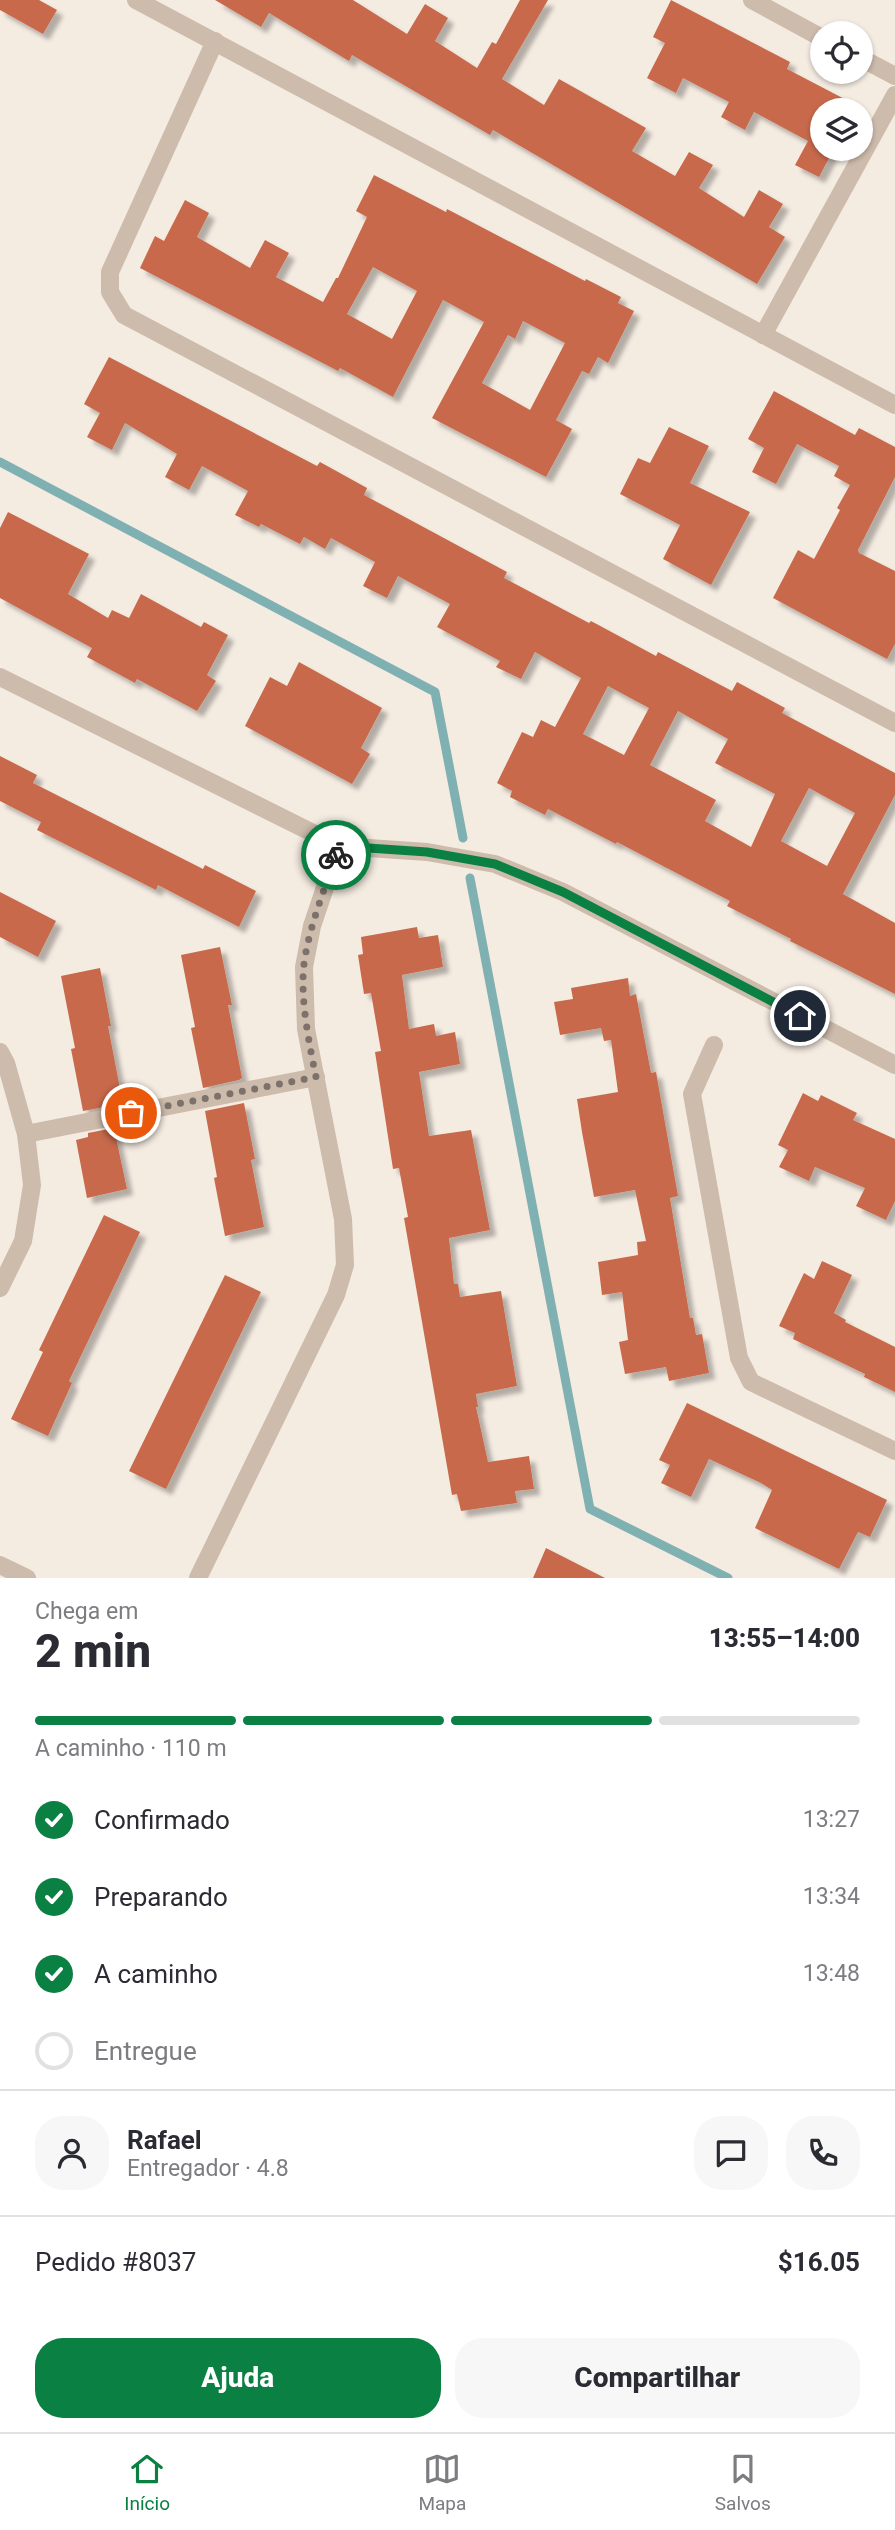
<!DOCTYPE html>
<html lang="pt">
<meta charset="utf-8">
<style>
body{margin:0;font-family:Roboto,sans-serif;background:#f7f7f7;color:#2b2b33;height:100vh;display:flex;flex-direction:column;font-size:26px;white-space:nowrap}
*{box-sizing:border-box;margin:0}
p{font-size:23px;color:#7c7c81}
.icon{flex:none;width:38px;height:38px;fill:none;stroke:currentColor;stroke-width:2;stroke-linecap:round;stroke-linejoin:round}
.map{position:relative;height:1578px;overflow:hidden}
.sheet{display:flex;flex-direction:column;background:#fff;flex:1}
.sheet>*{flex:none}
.tools{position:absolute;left:810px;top:21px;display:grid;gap:14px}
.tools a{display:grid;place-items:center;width:63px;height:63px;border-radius:50%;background:#fff;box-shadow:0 2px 5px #0004;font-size:35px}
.pin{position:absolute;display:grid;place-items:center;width:60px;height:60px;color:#fff;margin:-30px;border:4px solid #fff;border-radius:50%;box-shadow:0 2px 7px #0007}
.courier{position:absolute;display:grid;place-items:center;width:70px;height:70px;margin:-35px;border:5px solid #0b8043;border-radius:50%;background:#fff;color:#222;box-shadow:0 2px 9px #0007}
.head em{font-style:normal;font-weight:800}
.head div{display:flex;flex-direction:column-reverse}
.head{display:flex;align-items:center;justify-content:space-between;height:119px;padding:0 35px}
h1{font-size:46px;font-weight:800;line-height:52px}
.bar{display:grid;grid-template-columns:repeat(4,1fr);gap:10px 7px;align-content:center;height:84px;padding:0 35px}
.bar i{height:9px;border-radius:5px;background:#e1e1e2}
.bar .current{background:#0b8043}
.bar p{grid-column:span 4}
.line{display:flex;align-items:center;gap:18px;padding:0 35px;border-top:2px solid #e1e1e2}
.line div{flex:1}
.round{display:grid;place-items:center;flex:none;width:74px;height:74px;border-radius:28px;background:#f7f7f7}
ol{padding:0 35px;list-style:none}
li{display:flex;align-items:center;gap:21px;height:77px}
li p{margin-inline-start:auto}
li .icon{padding:7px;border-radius:50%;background:#0b8043;color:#fff;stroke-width:4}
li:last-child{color:#7c7c81}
li i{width:38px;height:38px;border:4px solid #e1e1e2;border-radius:50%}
.primary-button{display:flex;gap:14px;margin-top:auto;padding:14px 35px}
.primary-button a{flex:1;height:80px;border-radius:28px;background:#0b8043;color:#fff;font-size:28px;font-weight:800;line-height:80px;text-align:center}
.primary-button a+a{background:#f7f7f7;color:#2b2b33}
.dock{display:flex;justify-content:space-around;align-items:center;height:98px;border-top:2px solid #e1e1e2;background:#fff;font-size:19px;color:#7c7c81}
.dock a{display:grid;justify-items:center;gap:4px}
.dock .current{color:#0b8043}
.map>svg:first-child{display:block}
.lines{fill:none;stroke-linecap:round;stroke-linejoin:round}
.stream{stroke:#7fb0b2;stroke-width:9}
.building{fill:#c8694b;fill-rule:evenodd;filter:url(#shadow)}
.street{stroke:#cdbbac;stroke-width:18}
.done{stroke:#7c716b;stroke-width:7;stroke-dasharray:0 12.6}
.route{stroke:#0b8043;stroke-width:9}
</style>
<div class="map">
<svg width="895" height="1578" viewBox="0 0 895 1578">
<defs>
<filter id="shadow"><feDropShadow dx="6" dy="6" stdDeviation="2" flood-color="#0004"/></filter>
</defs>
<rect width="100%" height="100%" fill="#f4ebe1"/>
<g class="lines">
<g class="stream">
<path d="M0 462 435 692 463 838"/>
<path d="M470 878 590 1509 728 1578"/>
</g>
</g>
<g class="building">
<path d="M0 0H39L57 10 43 34 0 10Z"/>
<path d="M215 0H353L407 34 425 4 448 18 435 41 477 68 492 42 496 44 520 0H548L502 79 544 105 559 79 646 128 632 151 675 176 689 152 713 165 699 188 744 217 759 190 783 204 769 227 785 237 757 284 493 130 490 135 352 55 349 61 269 13 261 27Z"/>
<path d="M671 0 790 62 787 69 856 105 854 110H822V149H834L819 177 795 165 808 141 754 112 745 130 721 117 729 102 683 78 676 93 647 78 665 43 653 37Z"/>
<path d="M374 175 446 212 447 209 585 281 586 279 621 297 618 303 634 311 608 363 598 357 589 374 582 371 556 420 572 429 546 477 432 418 484 322 443 300 393 397 340 368 338 371 140 268 155 236 164 241 185 200 209 213 197 237 250 268 265 240 289 253 276 277 323 302 336 278H338L367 217 356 211ZM373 267 417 291 392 339 347 314ZM523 321 565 343 530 410 482 383 508 335 515 339Z"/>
<path d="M109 357 317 466 320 462 367 488 364 495 507 572 504 578 589 623 591 621 656 656 658 652 732 691 737 682 785 708 782 713 895 773V795L843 894 895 923V994L790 941 791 939 727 906 730 901 617 842 616 844 548 809 545 815 510 797 512 791 497 783 522 732 533 737 541 720 555 727 581 678 535 652 521 679 496 667 500 661 437 627 450 604 398 576 387 598 363 586 375 562 331 538 325 549 304 537 300 544 261 524 259 527 235 515 248 491 202 466 189 490 165 477 177 454 125 423 112 450 87 437 100 413 84 404ZM608 686 649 708 624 755 583 734ZM678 711 728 739 715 763 775 794 751 847 705 821 716 800 650 765ZM809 788 855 813 827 866 781 841Z"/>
<path d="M774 391 855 435 859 428 895 447V477L858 550 859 553 895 571V644L887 659 773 598 798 550 814 559 840 510 837 508 850 485 834 476 839 466 797 444 776 484 752 472 764 448 748 439Z"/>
<path d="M669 427 709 446 690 483 750 512 711 585 663 559 680 525 620 494 638 458 650 463Z"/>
<path d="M8 512 89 554 68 594 108 618 112 610 129 618 141 594 201 627 204 622 228 635 207 675 216 681 197 711 137 679 135 683 87 657 92 648 0 598V528Z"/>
<path d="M299 662 382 708 361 748 370 754 352 784 245 726 270 677 287 686Z"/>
<path d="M0 756 37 775 33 783 203 869 205 865 256 891 239 927 158 885 156 890 37 830 41 822 0 801Z"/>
<path d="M0 892 56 921 38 957 0 937Z"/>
<path d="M417 927 419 938 438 935 443 967 402 975 409 1029 434 1024 436 1036 455 1032 460 1064 419 1072 429 1136 471 1130 490 1230 449 1238 454 1284H458L460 1297 501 1291 517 1386 476 1394 478 1407H476L488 1462 529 1456 534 1489 515 1491 517 1503 461 1511 457 1494 452 1495 404 1218 408 1217 399 1168 393 1169 375 1052 381 1051 371 993 364 994 358 955 363 954 361 937Z"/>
<path d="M220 947 232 1005H228L242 1078 239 1080 203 1088 191 1028 195 1027 181 955Z"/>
<path d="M100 968 111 1026H108L122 1099 109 1102 110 1106 83 1111 71 1049 75 1048 61 976Z"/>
<path d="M628 978 630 996 636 994 651 1073 656 1072 678 1196 670 1198 690 1318H693L696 1335 702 1334 709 1373 669 1381 666 1367 625 1374 619 1342 628 1340 622 1292 602 1295 598 1262 638 1255 637 1242 646 1241 635 1190 594 1197 582 1132 577 1099 618 1092 611 1040 604 1041 601 1028 560 1035 554 1002 573 999 571 988Z"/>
<path d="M803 1093 818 1101 821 1095 857 1113 853 1120 895 1139V1201L886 1220 856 1206 865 1188 815 1167 809 1181 779 1167 788 1150 778 1145Z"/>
<path d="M244 1103 255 1159 251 1160 264 1227 225 1236 214 1178 217 1177 205 1111Z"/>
<path d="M114 1128 127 1189 87 1198 76 1140 88 1137V1133Z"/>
<path d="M104 1215 140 1232 69 1381 72 1383 48 1436 11 1419 43 1352 39 1350Z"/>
<path d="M822 1261 852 1275 834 1313 846 1320 845 1322 895 1347V1392L864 1377 865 1374 793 1339 795 1333 779 1326 804 1273 814 1279Z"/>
<path d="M225 1275 261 1292 166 1489 129 1471Z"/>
<path d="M687 1403 887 1500 870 1537 858 1532 839 1569 755 1528 772 1490 761 1483 709 1459 691 1497 661 1483 670 1465 659 1460Z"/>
<path d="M546 1548 605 1578H533Z"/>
</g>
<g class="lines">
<g class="street">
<path d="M136 0 895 405"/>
<path d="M752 0 822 38"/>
<path d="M215 41 110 272V292L124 315 895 723"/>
<path d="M861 58 895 76"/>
<path d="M763 335 895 95"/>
<path d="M0 677 339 846 427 852 495 864 563 892 895 1065"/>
<path d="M714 1045 692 1094 739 1358 751 1382 895 1451"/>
<path d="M0 1052 6 1063 26 1134 32 1185 23 1241 0 1288"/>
<path d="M26 1134 316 1077"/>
<path d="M0 1565 27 1578"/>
<path d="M198 1578 336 1295 345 1265 343 1219 306 1029 304 967 312 926 339 846"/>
</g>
</g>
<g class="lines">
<path class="done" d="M131 1113 316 1077C309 1043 300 999 304 964 309 927 324 891 336 855"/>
<path class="route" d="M336 855 339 846 427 852 495 864 563 892 800 1016"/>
</g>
</svg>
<div class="tools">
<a><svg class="icon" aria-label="locate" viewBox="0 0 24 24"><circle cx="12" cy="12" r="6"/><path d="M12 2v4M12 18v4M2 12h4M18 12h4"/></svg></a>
<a><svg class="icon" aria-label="layers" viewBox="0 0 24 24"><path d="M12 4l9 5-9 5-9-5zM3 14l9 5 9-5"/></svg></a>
</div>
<div class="pin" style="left:131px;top:1113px;background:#ea580c"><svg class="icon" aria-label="bag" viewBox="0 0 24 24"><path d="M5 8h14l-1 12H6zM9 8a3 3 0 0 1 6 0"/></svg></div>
<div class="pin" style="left:800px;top:1016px;background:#1f2937"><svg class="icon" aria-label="home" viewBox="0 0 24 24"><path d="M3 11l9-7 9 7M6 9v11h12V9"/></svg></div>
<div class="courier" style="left:336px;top:855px"><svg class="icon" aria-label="bike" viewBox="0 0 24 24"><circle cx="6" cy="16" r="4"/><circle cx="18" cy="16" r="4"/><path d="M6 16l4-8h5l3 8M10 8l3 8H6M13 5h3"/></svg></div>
</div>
<section class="sheet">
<div class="head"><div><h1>2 min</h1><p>Chega em</p></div><em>13:55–14:00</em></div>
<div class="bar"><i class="current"></i><i class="current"></i><i class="current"></i><i></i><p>A caminho · 110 m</p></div>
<ol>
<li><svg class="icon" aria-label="check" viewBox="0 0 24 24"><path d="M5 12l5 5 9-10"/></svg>Confirmado<p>13:27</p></li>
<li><svg class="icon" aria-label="check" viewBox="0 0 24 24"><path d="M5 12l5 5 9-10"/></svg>Preparando<p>13:34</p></li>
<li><svg class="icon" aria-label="check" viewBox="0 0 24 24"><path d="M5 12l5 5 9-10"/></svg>A caminho<p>13:48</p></li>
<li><i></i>Entregue</li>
</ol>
<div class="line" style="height:126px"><a class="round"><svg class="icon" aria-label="person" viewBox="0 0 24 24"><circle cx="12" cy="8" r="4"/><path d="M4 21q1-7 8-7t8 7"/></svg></a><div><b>Rafael</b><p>Entregador · 4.8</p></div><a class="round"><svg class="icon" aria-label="chat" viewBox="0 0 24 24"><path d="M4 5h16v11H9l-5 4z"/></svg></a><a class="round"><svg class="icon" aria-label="phone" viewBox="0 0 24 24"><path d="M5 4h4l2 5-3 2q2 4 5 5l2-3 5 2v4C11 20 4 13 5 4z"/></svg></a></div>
<div class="line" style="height:91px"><div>Pedido #8037</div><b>$16.05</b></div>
<div class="primary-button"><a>Ajuda</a><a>Compartilhar</a></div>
</section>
<nav class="dock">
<a class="current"><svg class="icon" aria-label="home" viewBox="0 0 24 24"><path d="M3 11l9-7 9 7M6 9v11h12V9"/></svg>Início</a>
<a><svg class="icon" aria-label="map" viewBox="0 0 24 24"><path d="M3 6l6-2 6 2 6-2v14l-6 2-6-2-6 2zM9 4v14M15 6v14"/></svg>Mapa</a>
<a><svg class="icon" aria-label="saved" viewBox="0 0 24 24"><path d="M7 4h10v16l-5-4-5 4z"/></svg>Salvos</a>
</nav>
